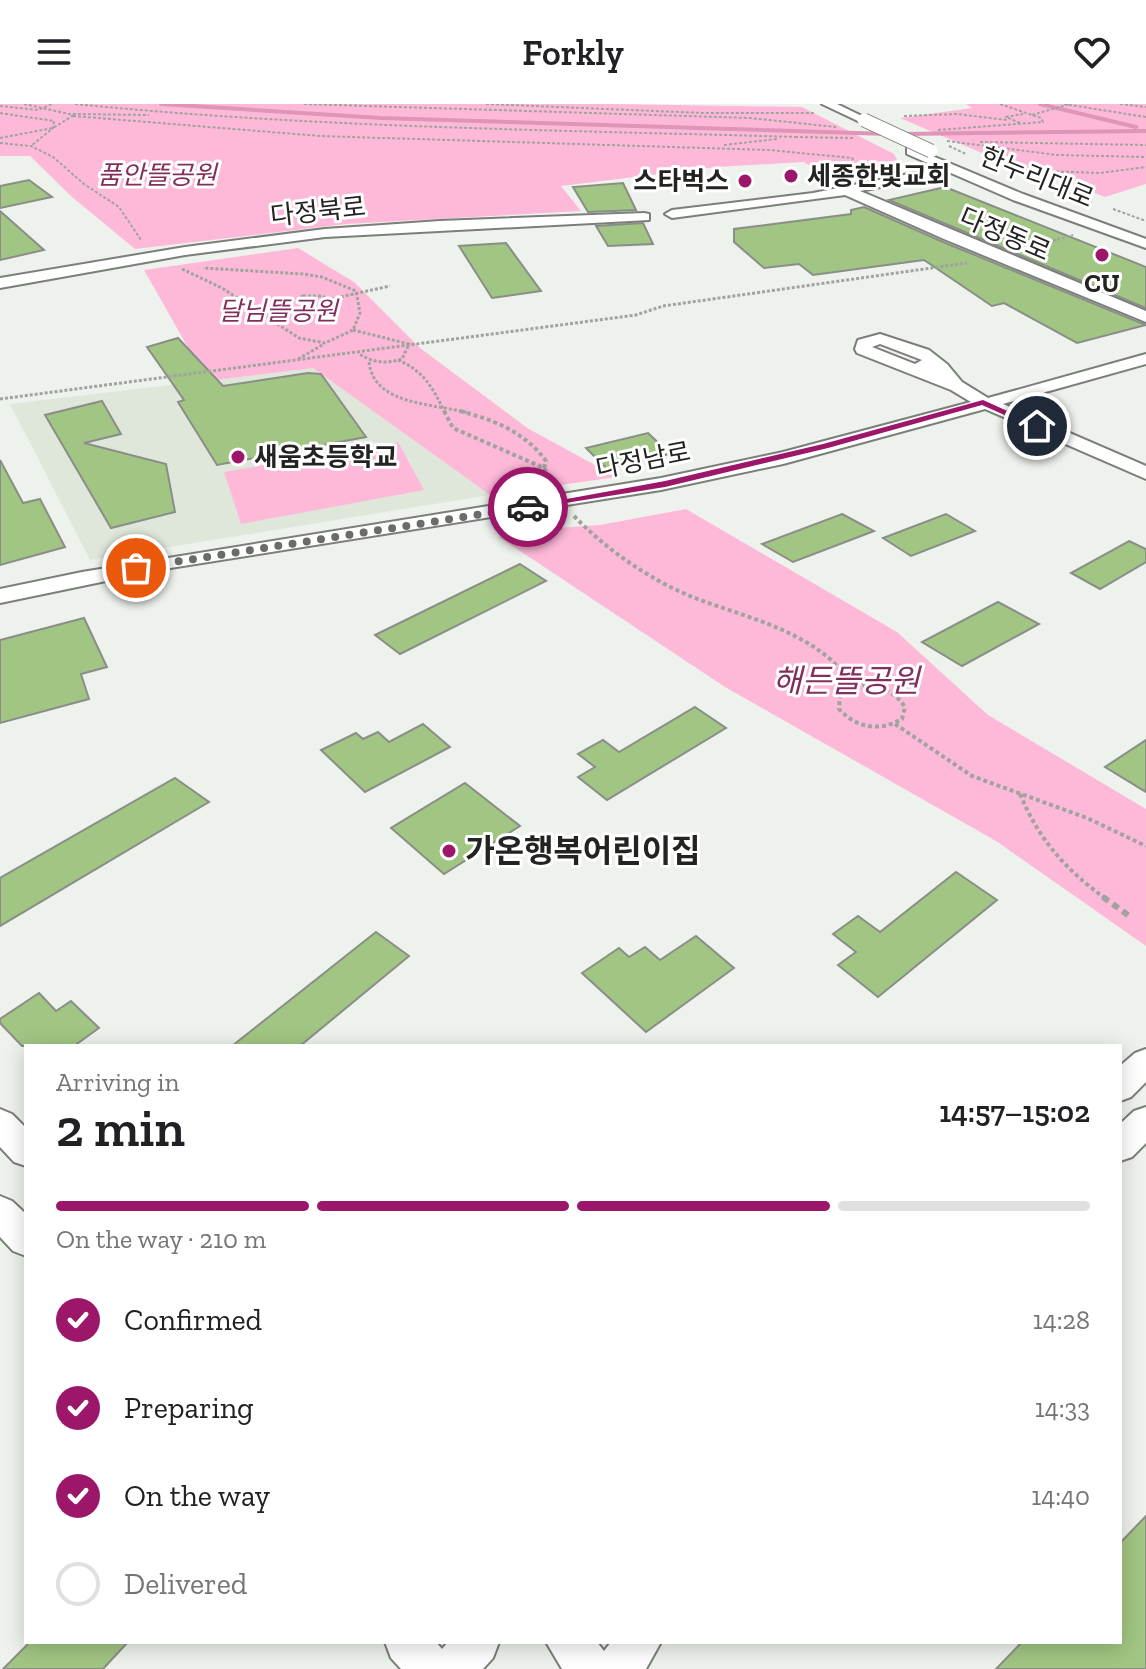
<!DOCTYPE html>
<meta charset="utf-8">
<style>
body{margin:0;font-family:"Zilla Slab","Noto Sans KR",serif;background:#f6f6f6;color:#202124;height:100vh;display:flex;flex-direction:column;font-size:30px;white-space:nowrap}
*{box-sizing:border-box;margin:0}
p{font-size:26px;color:#757577}
.icon{flex:none;width:44px;height:44px;fill:none;stroke:currentColor;stroke-width:2;stroke-linecap:round;stroke-linejoin:round}
.map{position:relative;flex:1;overflow:hidden}
.drawer{position:absolute;left:24px;top:940px;width:1098px;height:600px;display:flex;flex-direction:column;background:#fff;border-radius:0px;box-shadow:0 4px 20px #0003}
.drawer>*{flex:none}
.pin{position:absolute;display:grid;place-items:center;width:68px;height:68px;color:#fff;margin:-34px;border:4px solid #fff;border-radius:50%;box-shadow:0 2px 8px #0007}
.courier{position:absolute;display:grid;place-items:center;width:80px;height:80px;margin:-40px;border:6px solid #9c1769;border-radius:50%;background:#fff;color:#222;box-shadow:0 2px 10px #0007}
.overview em{font-style:normal;font-weight:600}
.overview div{display:flex;flex-direction:column-reverse}
.overview{display:flex;align-items:center;justify-content:space-between;height:136px;padding:0 32px}
h1{font-size:52px;font-weight:600;line-height:60px}
.bar{display:grid;grid-template-columns:repeat(4,1fr);gap:12px 8px;align-content:center;height:96px;padding:0 32px}
.bar i{height:10px;border-radius:6px;background:#e0e0e0}
.bar .active{background:#9c1769}
.bar p{grid-column:span 4}
ol{padding:0 32px;list-style:none}
li{display:flex;align-items:center;gap:24px;height:88px}
li p{margin-inline-start:auto}
li .icon{padding:8px;border-radius:50%;background:#9c1769;color:#fff;stroke-width:4}
li:last-child{color:#757577}
li i{width:44px;height:44px;border:4px solid #e0e0e0;border-radius:50%}
header{display:flex;justify-content:space-between;align-items:center;height:104px;padding:0 32px;background:#fff;font-size:36px;font-weight:600}
.map>svg:first-child{display:block}
.built{fill:#dfe7da}
.green{fill:#feb9d9}
.lines{fill:none;stroke-linecap:round;stroke-linejoin:round}
.stream{stroke:#de95b8;stroke-width:4}
.building{fill:#a1c582;stroke:#8b8e88;stroke-width:2}
.minor-casing{stroke:#7b7f79;stroke-width:4}
.path-far3{stroke:#a0a39f;stroke-width:2;stroke-dasharray:3 2;stroke-linecap:butt}
.path-far2{stroke:#a0a39f;stroke-width:3;stroke-dasharray:3 2;stroke-linecap:butt}
.path-far1{stroke:#a0a39f;stroke-width:4;stroke-dasharray:4 3;stroke-linecap:butt}
.path{stroke:#a0a39f;stroke-width:6;stroke-dasharray:7 5;stroke-linecap:butt}
.minor{fill:#fff;fill-rule:evenodd}
.minor-bridge-casing{stroke:#7b7f79;stroke-width:15;stroke-linecap:butt}
.path-bridge{stroke:#a0a39f;stroke-width:2;stroke-dasharray:3 2;stroke-linecap:butt}
.minor-bridge{stroke:#fff;stroke-width:13}
.route{fill:#9c1769}
.done{stroke:#6a6c69;stroke-width:8;stroke-dasharray:0 14.4}
.poi-dot{fill:#9c1769;stroke:#fff;stroke-width:3}
.labels{text-anchor:middle;dominant-baseline:central;stroke-width:6;stroke-linejoin:round;paint-order:stroke}
.far-park-label{font-size:26px;font-style:italic;fill:#832f5e;stroke:#fff}
.far-poi-label{font-size:26px;font-weight:bold;fill:#232422;stroke:#fff;text-anchor:start}
.far-street-label{font-size:26px;fill:#232422;stroke:#fff}
.park-label{font-size:32px;font-style:italic;fill:#832f5e;stroke:#fff}
.poi-label{font-size:32px;font-weight:bold;fill:#232422;stroke:#fff;text-anchor:start}
</style>
<header><svg class="icon" aria-label="menu" viewBox="0 0 24 24"><path d="M4 6h16M4 12h16M4 18h16"/></svg>Forkly<svg class="icon" aria-label="heart" viewBox="0 0 24 24"><path d="M12 20l-8-8c-3-5 5-10 8-4 3-6 11-1 8 4z"/></svg></header>
<div class="map">
<svg width="1146" height="1565" viewBox="0 0 1146 1565">
<rect width="100%" height="100%" fill="#eef2ec"/>
<path class="built" d="M313 264 490 391 90 456 10 300Z"/>
<g class="green">
<path d="M0 0H613L802 3 894 50 903 67 831 77 804 58 717 63 561 82 581 107 346 120 135 145 72 93 30 52H0Z"/>
<path d="M966 0H1146V80L1105 93 1065 77 1017 64 900 14 972 4Z"/>
<path d="M298 144 354 178 420 244 529 325 617 373 490 391 313 264 207 277 144 166Z"/>
<path d="M398 338 424 386 241 420 224 368Z"/>
<path d="M686 405 897 528 988 611 1146 705V842L996 737 725 583 499 433 530 426 600 421Z"/>
</g>
<g class="lines">
<g class="stream">
<path d="M161 0 381 14 888 30"/>
<path d="M1040 0 1136 23"/>
<path d="M901 30 1146 27"/>
</g>
</g>
<g class="building">
<path d="M29 76 52 93 0 104V82Z"/>
<path d="M623 79 636 106 588 108 573 83Z"/>
<path d="M945 83 1146 163V204L889 96Z"/>
<path d="M864 103 943 138 1146 221 1077 239 1004 199 992 202 924 156 813 171 799 160 764 164 734 138V125L851 110V106Z"/>
<path d="M0 107 44 146 0 156Z"/>
<path d="M643 119 653 140 608 142 596 122Z"/>
<path d="M506 139 541 187 492 194 459 142Z"/>
<path d="M178 234 223 282 308 269 321 270 366 333 217 361 178 298 184 296 147 243Z"/>
<path d="M102 297 121 330 84 339 166 360 175 408 111 424 45 311Z"/>
<path d="M648 329 670 350 607 365 586 344Z"/>
<path d="M0 356 23 399 40 395 65 443 0 461Z"/>
<path d="M842 410 874 427 793 458 762 440Z"/>
<path d="M946 410 975 427 911 452 883 434Z"/>
<path d="M1129 437 1146 445V458L1100 485 1071 469Z"/>
<path d="M520 460 546 477 400 550 375 531Z"/>
<path d="M998 498 1039 520 962 562 922 538Z"/>
<path d="M84 514 107 563 81 570 89 595 0 619V536Z"/>
<path d="M695 603 726 624 607 696 578 673 595 663 578 650 603 636 619 648Z"/>
<path d="M423 620 450 643 365 688 321 646 356 629 363 635 378 628 389 638Z"/>
<path d="M1146 636V688L1105 663Z"/>
<path d="M175 674 209 698 0 822V774Z"/>
<path d="M465 679 520 722 444 770 391 724Z"/>
<path d="M956 768 997 796 878 893 838 861 856 848 833 830 858 812 880 828Z"/>
<path d="M376 828 409 852 300 942H232Z"/>
<path d="M696 832 734 864 646 928 582 869 619 844 629 853 645 843 660 856Z"/>
<path d="M39 889 56 907 71 897 99 924 74 942H22L0 919V915Z"/>
<path d="M1146 1412V1565H996L1022 1538H1120V1439Z"/>
<path d="M30 1538H128L103 1565H3Z"/>
</g>
<g class="lines">
<g class="minor-casing">
<g id="minor">
<path d="M822 0H837L870 16 860 18Z"/>
<path d="M911 43 1023 90 1146 135V144L1013 96 951 69 860 87 1146 207V218L944 135 845 91 672 114 665 110 672 106 813 89 939 64 907 50V44Z"/>
<path d="M644 109 649 110V116L325 133 185 151 0 184V174L185 143 325 125 440 117Z"/>
<path d="M880 230 929 246 947 260 962 278 988 294 1146 250V260L1003 300 1146 362V375L985 305 783 360 661 386 164 465 0 499V485L82 468 661 374 783 348 971 298 951 286 857 249 855 245 858 236ZM880 240 922 256 915 260 872 243Z"/>
<path d="M1146 945V978L1131 993 1120 997V962L1135 949Z"/>
<path d="M1146 1003V1039L1132 1053 1120 1057V1020L1134 1007Z"/>
<path d="M0 1005 12 1010 26 1024V1062L14 1058 0 1043Z"/>
<path d="M0 1092 12 1097 26 1110V1152L13 1147 0 1133Z"/>
<path d="M385 1538H436L442 1545 448 1538H499L493 1554 483 1565H401L391 1554Z"/>
<path d="M546 1538H597L604 1547 611 1538H661L646 1565H562Z"/>
</g>
</g>
<g class="path-far3">
<path d="M24 0 69 10 149 11"/>
<path d="M75 0C315 24 557 26 798 33"/>
<path d="M304 0 750 14 836 23"/>
<path d="M486 0 703 9H814"/>
<path d="M1064 0 1146 13"/>
<path d="M1120 0 1146 3"/>
<path d="M0 2 38 6 52 0"/>
<path d="M0 9 54 17 53 24 31 42"/>
<path d="M73 12 320 32 769 46 852 54 858 66"/>
<path d="M904 12 957 10 1007 16"/>
<path d="M1020 19 1006 13 1023 10"/>
<path d="M938 26 1043 18 1041 14 1000 0"/>
<path d="M795 33 853 34"/>
<path d="M0 34 53 24 74 11"/>
<path d="M947 37 1057 51 1146 53"/>
<path d="M980 38 1146 41"/>
<path d="M0 39 31 42 53 53 84 80 119 103 141 136"/>
<path d="M724 41 777 35"/>
<path d="M1011 66 1100 69 1146 63"/>
<path d="M1012 68 1092 98"/>
<path d="M1113 105 1146 117"/>
<path d="M1052 137 1073 131"/>
</g>
<g class="path-far2">
<path d="M1029 144 1059 135"/>
<path d="M182 165 222 184 299 234 325 239 353 226 360 209 356 187 322 173 303 170 203 164"/>
<path d="M303 192H323L332 199 312 209 290 205 289 199Z"/>
<path d="M331 195 390 182"/>
<path d="M263 213 293 206"/>
<path d="M353 226 409 240 402 255C386 260 372 259 358 249"/>
<path d="M298 255 324 240"/>
<path d="M398 256C424 267 433 284 445 309"/>
<path d="M369 258C374 302 434 299 468 309"/>
<path d="M0 295 636 211 663 202 967 159"/>
</g>
<g class="path-far1">
<path d="M444 307 453 324 544 364 554 380"/>
<path d="M460 307C494 316 525 328 546 357L544 364"/>
<path d="M574 412C606 445 647 474 690 492 737 511 790 521 830 555 839 563 847 573 855 582"/>
<path d="M865 581C882 583 895 588 905 603L902 615C880 628 856 624 839 605L840 591 846 586Z"/>
<path d="M895 620 972 672 1087 714 1146 742"/>
<path d="M1020 690C1039 736 1066 766 1106 795"/>
</g>
<path class="path" d="M1103 793 1132 814"/>
<use href="#minor" class="minor"/>
<g class="minor-bridge-casing">
<path id="minor-bridge" d="M864 16 931 47"/>
</g>
<g class="path-bridge">
<path d="M1032 11 1070 0"/>
<path d="M949 42 966 50"/>
</g>
<use href="#minor-bridge" class="minor-bridge"/>
</g>
<path class="route" d="M983 296 1041 322 1034 324 982 301 828 344 665 383 528 405 523 403 665 377 823 340Z"/>
<g class="lines">
<path class="done" d="M136 464 528 403"/>
</g>
<g class="poi-dot">
<circle cx="791" cy="72" r="8"/>
<circle cx="745" cy="77" r="8"/>
<circle cx="1102" cy="151" r="8"/>
<circle cx="238" cy="353" r="8"/>
<circle cx="449" cy="747" r="8"/>
</g>
<g class="labels">
<g class="far-park-label">
<text x="157" y="71">품안뜰공원</text>
<text x="278" y="207">달님뜰공원</text>
</g>
<g class="far-poi-label">
<text x="807" y="72">세종한빛교회</text>
<text x="729" y="77" text-anchor="end">스타벅스</text>
<text x="1102" y="179" text-anchor="middle">CU</text>
<text x="254" y="353">새움초등학교</text>
</g>
<g class="far-street-label">
<text transform="translate(1037 73) rotate(22)">한누리대로</text>
<text transform="translate(318 107) rotate(-6)">다정북로</text>
<text transform="translate(1005 130) rotate(23)">다정동로</text>
<text transform="translate(643 356) rotate(-11)">다정남로</text>
</g>
<g class="park-label">
<text x="846" y="577">해든뜰공원</text>
</g>
<g class="poi-label">
<text x="465" y="747">가온행복어린이집</text>
</g>
</g>
</svg>
<div class="pin" style="left:136px;top:464px;background:#ea580c"><svg class="icon" aria-label="bag" viewBox="0 0 24 24"><path d="M5 8h14l-1 12H6zM9 8a3 3 0 0 1 6 0"/></svg></div>
<div class="pin" style="left:1037px;top:322px;background:#1f2937"><svg class="icon" aria-label="home" viewBox="0 0 24 24"><path d="M3 11l9-7 9 7M6 9v11h12V9"/></svg></div>
<div class="courier" style="left:528px;top:403px"><svg class="icon" aria-label="car" viewBox="0 0 24 24"><path d="M5 17H2v-5l4-1 3-4h7l3 4 3 1v5h-3M9 17h6M6 11h13"/><circle cx="7" cy="17" r="2"/><circle cx="17" cy="17" r="2"/></svg></div>
<section class="drawer">
<div class="overview"><div><h1>2 min</h1><p>Arriving in</p></div><em>14:57–15:02</em></div>
<div class="bar"><i class="active"></i><i class="active"></i><i class="active"></i><i></i><p>On the way · 210 m</p></div>
<ol>
<li><svg class="icon" aria-label="check" viewBox="0 0 24 24"><path d="M5 12l5 5 9-10"/></svg>Confirmed<p>14:28</p></li>
<li><svg class="icon" aria-label="check" viewBox="0 0 24 24"><path d="M5 12l5 5 9-10"/></svg>Preparing<p>14:33</p></li>
<li><svg class="icon" aria-label="check" viewBox="0 0 24 24"><path d="M5 12l5 5 9-10"/></svg>On the way<p>14:40</p></li>
<li><i></i>Delivered</li>
</ol>
</section>
</div>
